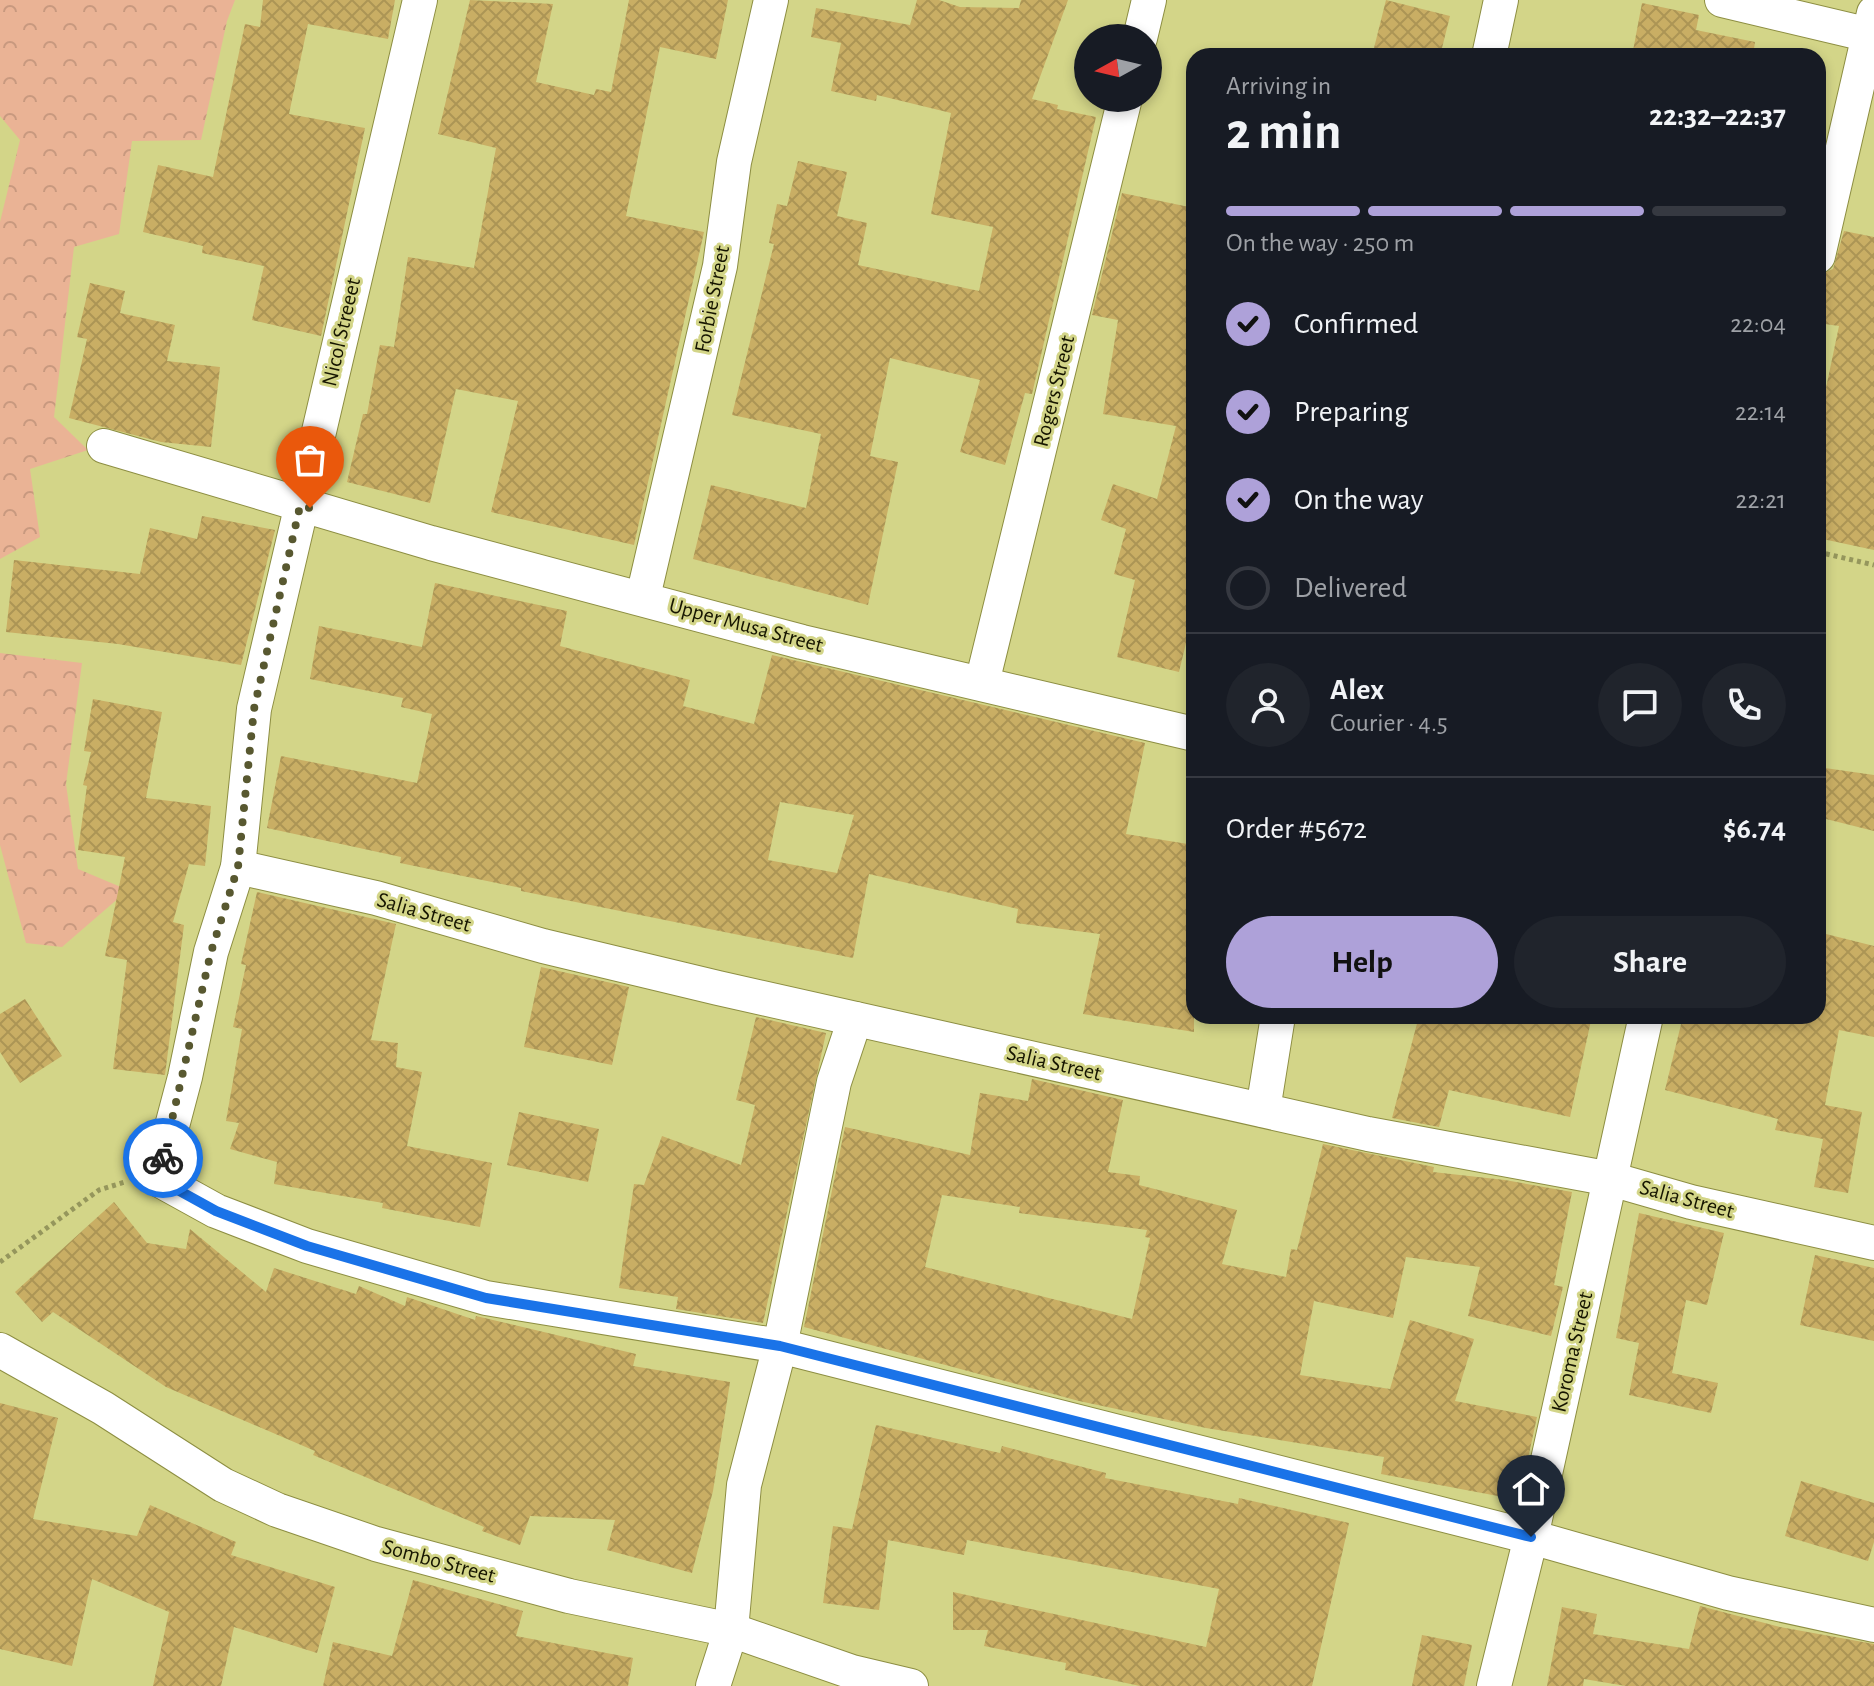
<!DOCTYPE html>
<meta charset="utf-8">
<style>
body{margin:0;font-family:"Alegreya Sans",sans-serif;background:#20242c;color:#f1f3f6;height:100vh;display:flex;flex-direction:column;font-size:30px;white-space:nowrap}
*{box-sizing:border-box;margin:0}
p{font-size:26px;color:#9ea1a6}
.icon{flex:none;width:44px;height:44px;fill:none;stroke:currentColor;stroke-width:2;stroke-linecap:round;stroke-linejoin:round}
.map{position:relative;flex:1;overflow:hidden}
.drawer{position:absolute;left:1186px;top:48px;width:640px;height:976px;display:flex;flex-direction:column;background:#171b24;border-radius:24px;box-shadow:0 4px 12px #0003}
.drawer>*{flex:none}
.needle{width:52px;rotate:262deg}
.buttons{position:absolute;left:1074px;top:24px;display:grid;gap:16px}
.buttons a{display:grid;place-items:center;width:88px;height:88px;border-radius:50%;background:#171b24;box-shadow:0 4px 12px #0003;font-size:40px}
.pin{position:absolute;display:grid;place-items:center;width:68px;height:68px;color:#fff;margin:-82px -34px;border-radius:50% 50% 50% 0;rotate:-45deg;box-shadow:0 0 8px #0007}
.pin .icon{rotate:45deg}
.courier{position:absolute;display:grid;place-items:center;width:80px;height:80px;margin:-40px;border:6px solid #1a73e8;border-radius:50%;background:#fff;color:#222;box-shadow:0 2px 10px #0007}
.summary em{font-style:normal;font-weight:600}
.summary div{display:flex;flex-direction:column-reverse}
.summary{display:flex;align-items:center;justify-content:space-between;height:136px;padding:0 40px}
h1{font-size:52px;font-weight:600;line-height:60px}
.bar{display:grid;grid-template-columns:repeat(4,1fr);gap:12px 8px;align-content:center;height:96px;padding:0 40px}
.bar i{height:10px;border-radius:6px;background:#363941}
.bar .current{background:#aea1d9}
.bar p{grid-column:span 4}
.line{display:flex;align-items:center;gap:20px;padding:0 40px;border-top:2px solid #363941}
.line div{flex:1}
.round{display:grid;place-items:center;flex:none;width:84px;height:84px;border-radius:42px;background:#20242c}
ol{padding:0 40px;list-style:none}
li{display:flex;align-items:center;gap:24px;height:88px}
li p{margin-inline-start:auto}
li .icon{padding:8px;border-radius:50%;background:#aea1d9;color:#111;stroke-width:4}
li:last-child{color:#9ea1a6}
li i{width:44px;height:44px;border:4px solid #363941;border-radius:50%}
.cta{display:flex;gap:16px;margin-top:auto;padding:16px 40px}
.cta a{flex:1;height:92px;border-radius:48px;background:#aea1d9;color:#111;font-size:32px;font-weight:600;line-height:92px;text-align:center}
.cta a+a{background:#20242c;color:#f1f3f6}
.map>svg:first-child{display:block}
.forest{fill:url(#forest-crowns)}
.building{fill:url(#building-cross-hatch);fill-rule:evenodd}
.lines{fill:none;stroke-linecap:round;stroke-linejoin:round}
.street-casing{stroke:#8d8e42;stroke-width:36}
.path{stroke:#95965c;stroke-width:5;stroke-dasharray:4 4;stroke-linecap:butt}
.street{stroke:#fff;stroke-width:34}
.done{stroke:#585830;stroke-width:8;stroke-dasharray:0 14.4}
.route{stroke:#1a73e8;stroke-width:10}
.labels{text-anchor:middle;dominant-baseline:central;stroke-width:6;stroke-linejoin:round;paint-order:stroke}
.street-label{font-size:22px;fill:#161500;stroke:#d3d588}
</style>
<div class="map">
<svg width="1874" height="1686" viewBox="0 0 1874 1686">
<defs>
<pattern id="forest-crowns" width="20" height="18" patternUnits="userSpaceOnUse" patternTransform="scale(2)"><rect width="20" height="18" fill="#eab395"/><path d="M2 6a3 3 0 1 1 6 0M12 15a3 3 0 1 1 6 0" fill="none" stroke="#c8997f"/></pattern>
<pattern id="building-cross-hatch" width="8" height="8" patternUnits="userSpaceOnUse" patternTransform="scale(2)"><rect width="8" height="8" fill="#c9ae64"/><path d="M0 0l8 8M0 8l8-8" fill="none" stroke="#ac9555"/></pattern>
</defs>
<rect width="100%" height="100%" fill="#d3d588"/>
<g class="forest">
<path d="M0 0H235L227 21 201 140 132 141 119 234 74 247 54 417 88 450 30 469 40 537 0 559V222L20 140 0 116Z"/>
<path d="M0 653 82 663 66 784 78 869 128 890 62 947 26 943 0 845Z"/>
</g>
<g class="building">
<path d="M263 0H395L388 39 308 24 289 114 365 128 321 336 252 320 264 266 202 253 203 246 143 232 158 165 213 177 245 24 260 27Z"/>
<path d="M470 0 553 4 536 82 594 95 596 89 611 92 629 0H728L716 59 660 47 626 216 704 232 634 545 491 512 518 401 456 389 430 503 347 482 363 414H367L380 345 394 347 408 257 474 268 496 148 438 134Z"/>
<path d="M917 0H939L960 7 1019 8 1021 0H1068L1032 99 1058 105 1057 109 1096 117 1032 394 1025 393 1005 465 960 452 980 380 890 358 870 456 898 462 868 605 693 559 711 485 806 508 821 434 732 415 774 244 769 243 777 204 787 206 798 161 847 172 837 216 867 223 858 265 979 291 993 227 931 214 951 113 877 95 876 101 831 91 841 43 811 37 816 8 910 25Z"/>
<path d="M1386 0 1450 16 1440 56H1372Z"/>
<path d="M1642 3 1699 15 1696 30 1755 42 1753 56H1632Z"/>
<path d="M1122 193 1194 208V610L1179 672 1117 657 1135 580 1114 574 1126 529 1101 520 1113 484 1157 499 1176 426 1103 414 1118 320 1092 315Z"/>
<path d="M1844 231 1874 237V550L1818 538V426L1839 326 1818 323V275L1833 269Z"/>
<path d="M90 283 125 291 120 313 175 325 167 361 220 367 211 447 161 442 69 418 87 339 77 337Z"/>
<path d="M202 516 275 530 241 665 118 644 6 632 14 560 140 574 150 528 197 539Z"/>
<path d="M435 583 567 611 560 646 690 680 683 706 754 724 772 655 1145 743 1126 834 1194 845V1032L1083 1014 1100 934 1016 923 1018 909 869 874 853 958 521 891V888L400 863 401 857 267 828 281 756 417 783 432 714 401 707 403 698 310 679 319 626 422 647ZM780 802 854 815 837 873 768 860Z"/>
<path d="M93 699 162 712 146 798 211 806 205 866 189 864 173 922 184 925 165 1075 113 1069 127 960 105 956 125 857 78 850 87 786 83 785 91 752 84 751Z"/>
<path d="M1818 767 1874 775V831L1818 817Z"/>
<path d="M257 892 396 924 371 1040 398 1043 396 1067 422 1072 407 1146 492 1163 480 1227 382 1208 383 1203 274 1184 277 1162 230 1149 239 1123 226 1121 242 1029 233 1027 246 965 241 964Z"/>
<path d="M1818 932 1874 946V1037L1839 1030 1825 1105 1862 1112 1848 1193 1814 1187 1823 1139 1775 1130 1778 1119 1665 1090 1683 1016H1818Z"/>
<path d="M541 967 629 987 612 1065 524 1047Z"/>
<path d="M25 999 62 1056 20 1083 0 1052V1014Z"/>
<path d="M1419 1016H1592L1570 1117 1449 1090 1439 1127 1392 1118Z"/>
<path d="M756 1017 826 1033 763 1323 676 1309 678 1297 619 1288 634 1184 644 1185 662 1136 741 1165 755 1105 736 1100Z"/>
<path d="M1032 1079 1123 1100 1108 1172 1140 1176 1139 1185 1237 1210 1222 1264 1286 1277 1291 1249 1297 1250 1323 1144 1434 1167 1433 1172 1505 1180 1572 1192 1554 1285 1563 1287 1551 1336 1468 1316 1480 1267 1406 1257 1393 1318 1314 1301 1300 1375 1390 1389 1410 1320 1474 1339 1455 1401 1537 1417 1519 1500 1381 1474 1384 1457 1206 1428 1079 1401 804 1327 845 1127 970 1155 980 1093 1028 1101ZM942 1195 1020 1207 1019 1213 1147 1230 1145 1237 1150 1238 1132 1319 925 1267Z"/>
<path d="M519 1112 599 1129 588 1182 507 1165Z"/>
<path d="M114 1202 147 1243 186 1249 190 1229 266 1292 274 1268 356 1294 359 1286 405 1306 407 1297 475 1320 476 1316 636 1354 633 1366 730 1382 713 1491 692 1573 607 1550 615 1520 530 1516 520 1545 482 1531 484 1527 313 1455 315 1451 166 1387 53 1312 42 1322 15 1292Z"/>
<path d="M1639 1213 1724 1233 1707 1305 1686 1300 1672 1373 1718 1383 1711 1413 1629 1395 1639 1343 1616 1338Z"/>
<path d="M1815 1255 1874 1268V1341L1800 1325Z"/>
<path d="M0 1403 58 1418 33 1519 137 1536 150 1505 236 1542 231 1555 335 1587 317 1653 234 1627 221 1686H153L169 1612 92 1579 72 1666 0 1649Z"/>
<path d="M876 1425 1000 1453 1002 1446 1106 1473 1105 1478 1238 1504 1239 1498 1349 1523 1312 1686H1140L1065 1670 1066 1663 984 1646 988 1630H953V1592L1206 1647 1219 1589 967 1540 964 1555 888 1540 879 1610 823 1603 833 1526 852 1529Z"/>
<path d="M1801 1481 1874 1503V1542L1868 1561 1785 1536Z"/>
<path d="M413 1580 523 1611 516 1636 633 1658 628 1686H323L333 1642 392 1656Z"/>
<path d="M1700 1606 1780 1627 1874 1644V1686H1626L1584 1679 1583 1686H1547L1562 1607 1597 1614 1593 1634 1689 1649Z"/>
<path d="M1422 1635 1472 1645 1464 1686H1412Z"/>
</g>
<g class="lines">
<g class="street-casing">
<g id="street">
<path d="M420 0 254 709 238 867 211 952 185 1077 158 1179 216 1211 307 1246 486 1298 780 1346 1531 1537 1728 1593 1874 1625"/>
<path d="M1722 0 1874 36"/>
<path d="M1140 38 1149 0"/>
<path d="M1489 56 1501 0"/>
<path d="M1818 256 1874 13"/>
<path d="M104 446 431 543 802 642 1194 734"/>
<path d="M643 597 720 266 734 162 771 0"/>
<path d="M982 683 1125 98"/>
<path d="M238 867 376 898 543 946 718 988 1368 1134 1611 1179 1691 1202 1874 1243"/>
<path d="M1263 1110 1278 1016"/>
<path d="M0 1350 103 1408 223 1485 277 1510 376 1544 569 1596 731 1630 852 1672 911 1686"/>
<path d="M713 1686 731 1630 744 1485 780 1346 834 1082 855 1019"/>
<path d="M1494 1686 1531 1537 1646 1016"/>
</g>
</g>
<g class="path">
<path d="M1818 552 1874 565"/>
<path d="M0 1262 99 1190 125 1182"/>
</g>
<use href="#street" class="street"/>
</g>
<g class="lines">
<path class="done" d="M163 1158 211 952 238 867 254 709 300 506 310 508"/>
<path class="route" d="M163 1158 158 1179 216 1211 307 1246 486 1298 780 1346 1531 1537"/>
</g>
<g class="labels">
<g class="street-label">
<text transform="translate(712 299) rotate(-79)">Forbie Street</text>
<text transform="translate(341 332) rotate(-77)">Nicol Streeet</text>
<text transform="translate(1054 391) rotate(-76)">Rogers Street</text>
<text transform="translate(746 625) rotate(15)">Upper Musa Street</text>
<text transform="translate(424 912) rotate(16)">Salia Street</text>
<text transform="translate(1054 1063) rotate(13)">Salia Street</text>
<text transform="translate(1687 1199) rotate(15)">Salia Street</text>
<text transform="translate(1572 1352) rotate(-77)">Koroma Street</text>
<text transform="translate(439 1561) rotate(15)">Sombo Street</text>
</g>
</g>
</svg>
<div class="buttons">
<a><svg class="needle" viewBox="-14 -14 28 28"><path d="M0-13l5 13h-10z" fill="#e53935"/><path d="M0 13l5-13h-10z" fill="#9ea1a6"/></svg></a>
</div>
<div class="pin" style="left:310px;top:508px;background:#ea580c"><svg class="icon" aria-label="bag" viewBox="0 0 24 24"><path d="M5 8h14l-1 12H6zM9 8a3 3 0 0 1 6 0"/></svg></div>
<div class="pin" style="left:1531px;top:1537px;background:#1f2937"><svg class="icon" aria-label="home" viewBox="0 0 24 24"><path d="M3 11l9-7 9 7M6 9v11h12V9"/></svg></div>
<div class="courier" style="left:163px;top:1158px"><svg class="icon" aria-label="bike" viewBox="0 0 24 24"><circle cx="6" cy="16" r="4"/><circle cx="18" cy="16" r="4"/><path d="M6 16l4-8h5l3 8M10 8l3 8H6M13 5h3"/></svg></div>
<section class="drawer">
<div class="summary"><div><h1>2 min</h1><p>Arriving in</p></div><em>22:32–22:37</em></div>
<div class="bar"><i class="current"></i><i class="current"></i><i class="current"></i><i></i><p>On the way · 250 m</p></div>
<ol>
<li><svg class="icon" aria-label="check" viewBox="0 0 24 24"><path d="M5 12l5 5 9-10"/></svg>Confirmed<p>22:04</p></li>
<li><svg class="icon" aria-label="check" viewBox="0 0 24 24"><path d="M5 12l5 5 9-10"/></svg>Preparing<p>22:14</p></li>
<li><svg class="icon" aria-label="check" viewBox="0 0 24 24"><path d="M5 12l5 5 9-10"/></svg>On the way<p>22:21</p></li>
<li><i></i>Delivered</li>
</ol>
<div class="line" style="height:144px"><a class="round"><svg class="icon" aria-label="person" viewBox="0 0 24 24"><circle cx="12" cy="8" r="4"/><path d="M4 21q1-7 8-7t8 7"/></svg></a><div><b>Alex</b><p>Courier · 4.5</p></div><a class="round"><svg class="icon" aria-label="chat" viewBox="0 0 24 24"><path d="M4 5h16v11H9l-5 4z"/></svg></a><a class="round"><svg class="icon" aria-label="phone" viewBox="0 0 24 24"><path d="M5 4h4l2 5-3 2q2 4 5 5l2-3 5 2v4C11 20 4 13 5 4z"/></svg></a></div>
<div class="line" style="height:104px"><div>Order #5672</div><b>$6.74</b></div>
<div class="cta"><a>Help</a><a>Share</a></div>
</section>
</div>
